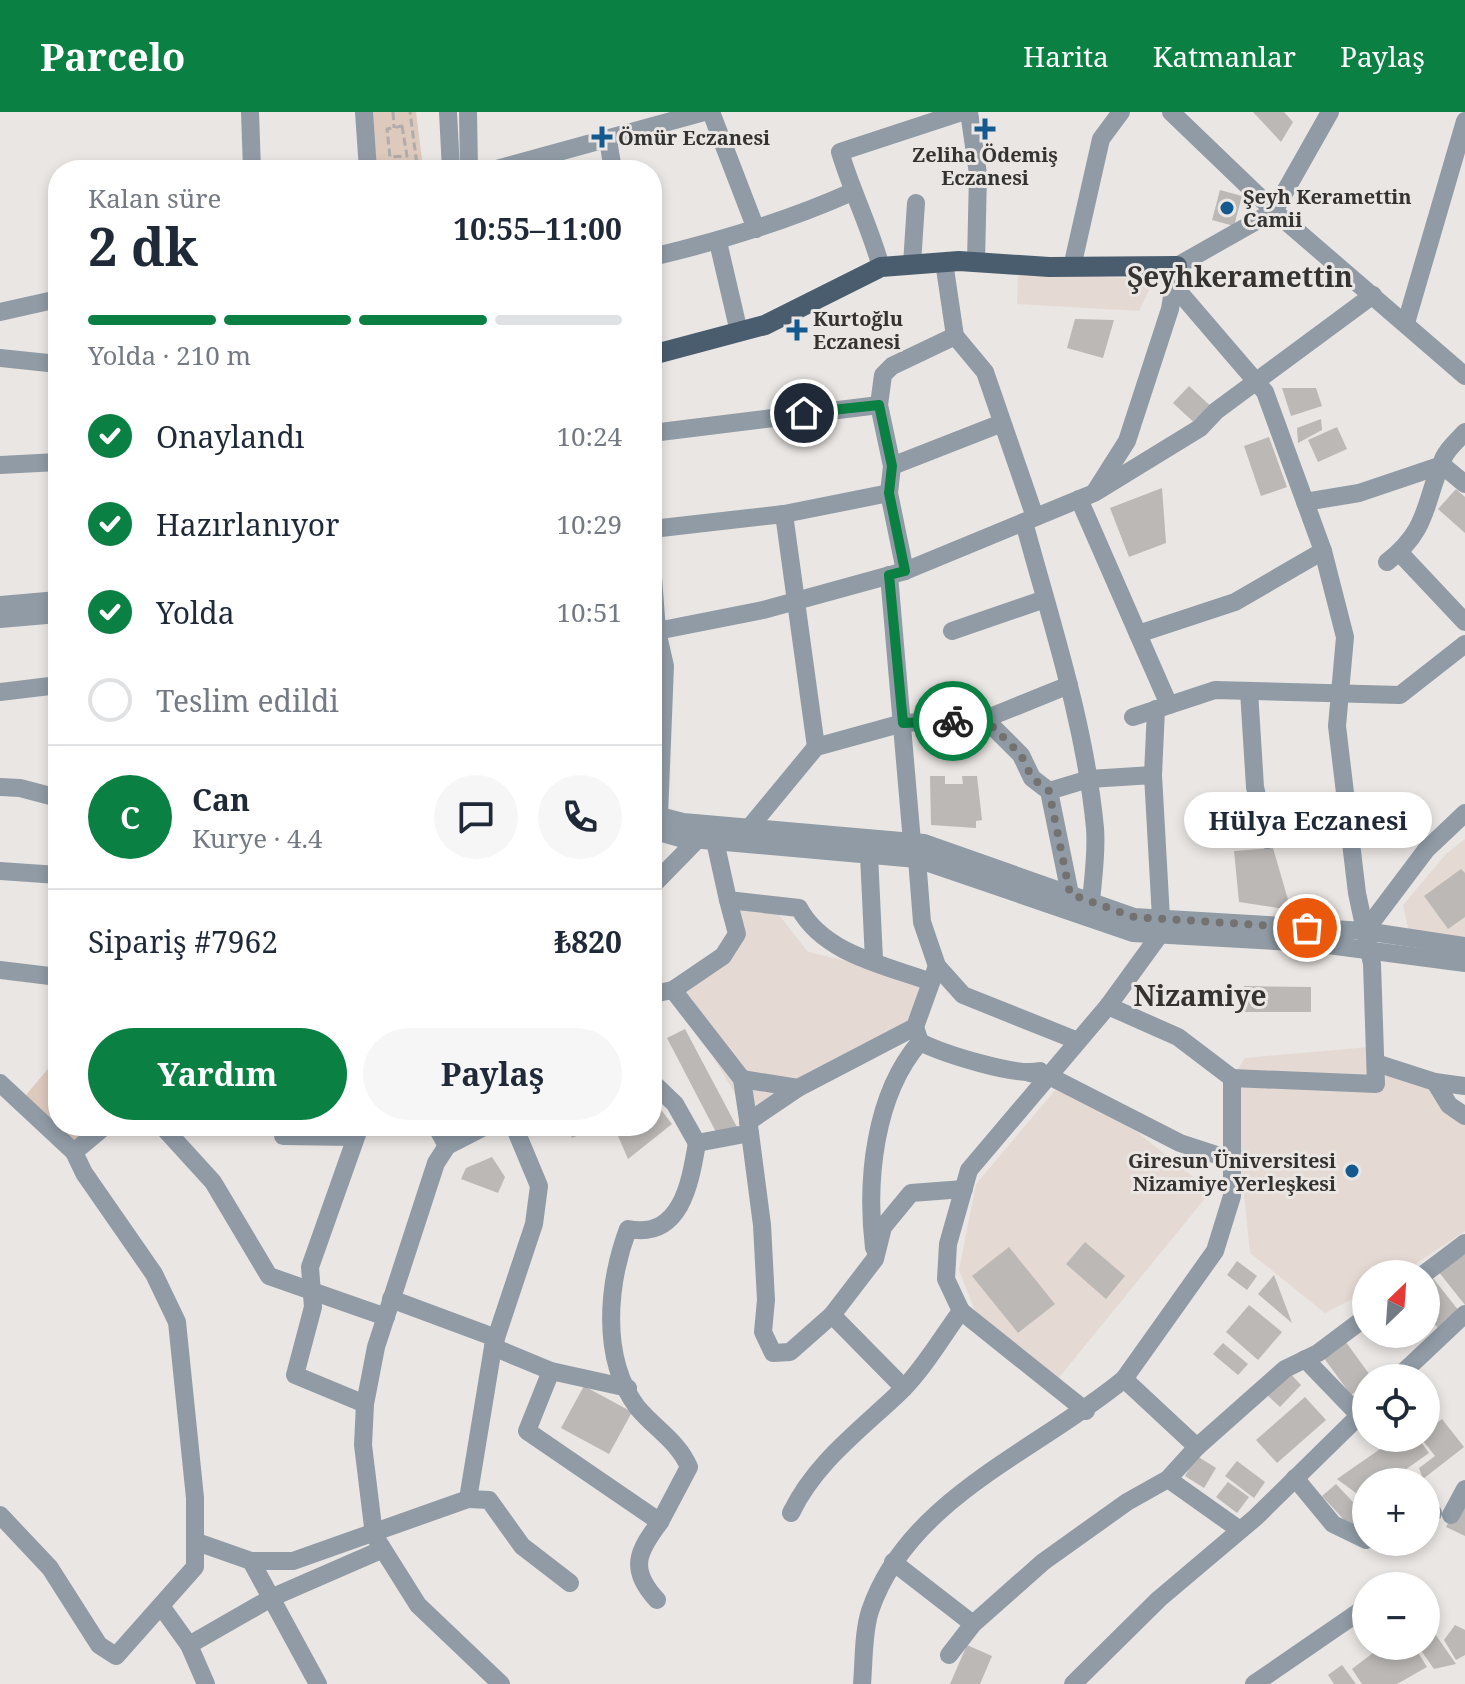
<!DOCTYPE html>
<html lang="tr">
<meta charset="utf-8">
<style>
body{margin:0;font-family:"Noto Serif",serif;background:#f6f6f7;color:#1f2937;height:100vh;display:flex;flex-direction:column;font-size:30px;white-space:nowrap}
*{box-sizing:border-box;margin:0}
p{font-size:26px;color:#747a83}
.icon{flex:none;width:44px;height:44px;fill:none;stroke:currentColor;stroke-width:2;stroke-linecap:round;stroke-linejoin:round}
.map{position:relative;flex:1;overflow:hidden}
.details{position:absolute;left:48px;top:48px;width:614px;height:976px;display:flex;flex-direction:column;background:#fff;border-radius:32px;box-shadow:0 4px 12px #0003}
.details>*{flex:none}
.needle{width:52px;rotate:25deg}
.controls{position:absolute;left:1352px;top:1148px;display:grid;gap:16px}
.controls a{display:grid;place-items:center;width:88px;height:88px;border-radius:50%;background:#fff;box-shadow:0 4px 12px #0003;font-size:40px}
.pin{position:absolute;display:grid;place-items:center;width:68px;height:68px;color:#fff;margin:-34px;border:4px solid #fff;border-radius:50%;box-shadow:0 2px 8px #0007}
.courier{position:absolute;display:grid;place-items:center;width:80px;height:80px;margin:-40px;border:6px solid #0b8043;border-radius:50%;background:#fff;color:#222;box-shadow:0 2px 10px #0007}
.bubble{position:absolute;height:56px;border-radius:28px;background:#fff;box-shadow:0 4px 12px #0003;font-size:26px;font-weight:700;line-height:56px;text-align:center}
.headline em{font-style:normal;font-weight:700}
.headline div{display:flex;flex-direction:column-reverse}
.headline{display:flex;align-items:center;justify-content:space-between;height:136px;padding:0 40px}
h1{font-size:52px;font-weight:700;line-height:60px}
.bar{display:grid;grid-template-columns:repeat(4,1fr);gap:12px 8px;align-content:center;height:96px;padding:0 40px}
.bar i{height:10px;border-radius:6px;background:#e0e1e3}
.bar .current{background:#0b8043}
.bar p{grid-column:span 4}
.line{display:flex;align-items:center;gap:20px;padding:0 40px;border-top:2px solid #e0e1e3}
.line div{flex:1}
.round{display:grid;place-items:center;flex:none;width:84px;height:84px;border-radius:42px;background:#f6f6f7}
ol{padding:0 40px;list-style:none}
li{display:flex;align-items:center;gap:24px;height:88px}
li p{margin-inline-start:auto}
li .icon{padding:8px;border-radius:50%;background:#0b8043;color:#fff;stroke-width:4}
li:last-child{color:#747a83}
li i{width:44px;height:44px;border:4px solid #e0e1e3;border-radius:50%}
.primary-button{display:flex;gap:16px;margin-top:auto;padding:16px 40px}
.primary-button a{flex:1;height:92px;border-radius:48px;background:#0b8043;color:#fff;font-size:32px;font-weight:700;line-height:92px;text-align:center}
.primary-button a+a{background:#f6f6f7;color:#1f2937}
header{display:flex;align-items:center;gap:48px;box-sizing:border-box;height:112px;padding:0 40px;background:#0b8043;color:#fff}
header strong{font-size:38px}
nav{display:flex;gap:44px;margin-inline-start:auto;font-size:28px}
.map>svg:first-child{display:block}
.built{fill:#e5d9d3}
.green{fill:#dec9bd}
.building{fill:#bcb8b6}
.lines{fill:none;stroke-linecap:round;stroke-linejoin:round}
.path{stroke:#b0acaa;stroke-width:3;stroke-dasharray:8 4;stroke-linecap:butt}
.minor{stroke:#909ba6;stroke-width:18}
.major{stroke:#4a5d6f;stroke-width:20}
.done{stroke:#747270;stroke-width:8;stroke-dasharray:0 14.4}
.route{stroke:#0b8043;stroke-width:10}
.poi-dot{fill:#145a8f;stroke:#eae6e3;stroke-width:3}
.labels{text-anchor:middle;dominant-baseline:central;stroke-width:6;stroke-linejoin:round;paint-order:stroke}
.poi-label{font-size:20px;font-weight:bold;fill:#343332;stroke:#eae6e3;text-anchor:start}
.district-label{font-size:28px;font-weight:bold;fill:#343332;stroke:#eae6e3}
</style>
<header>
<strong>Parcelo</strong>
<nav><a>Harita</a><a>Katmanlar</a><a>Paylaş</a></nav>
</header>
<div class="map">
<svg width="1465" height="1572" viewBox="0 0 1465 1572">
<rect width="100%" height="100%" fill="#eae6e3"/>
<g class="built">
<path d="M1018 160 1154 168 1139 199 1017 192Z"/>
<path d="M1465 727V829L1409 820 1403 793 1446 742Z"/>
<path d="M728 788 772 794 808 840 923 867 915 915 747 1002 673 878 737 822Z"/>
<path d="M1369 935 1465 1003V1119L1400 1162H1366V1180L1325 1201 1250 1141 1232 966 1245 946Z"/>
<path d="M1067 964 1211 1079 1057 1268 981 1214 959 1158 976 1072Z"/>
</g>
<g class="green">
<path d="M371 0H416L423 56 373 58Z"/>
<path d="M58 945V1014H97L72 1034 26 983Z"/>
</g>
<g class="building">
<path d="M1253 0H1284L1293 10 1281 30Z"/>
<path d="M1220 78 1242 84 1234 114 1212 108Z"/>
<path d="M1075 207 1114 208 1103 246 1067 236Z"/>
<path d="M1189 274 1216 299 1200 316 1173 291Z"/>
<path d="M1282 276H1316L1322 294 1291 304Z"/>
<path d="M1321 307 1322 318 1298 331 1297 316Z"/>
<path d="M1337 315 1347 337 1318 350 1308 328Z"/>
<path d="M1269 325 1287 375 1261 384 1244 334Z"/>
<path d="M1162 376 1166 431 1129 445 1110 396Z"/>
<path d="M1456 377 1465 385V421L1438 397Z"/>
<path d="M930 664H945V672H963L962 664H977L982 708 976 709V716L931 713Z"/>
<path d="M1273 736 1291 798 1239 790 1234 739Z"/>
<path d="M1461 757 1465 761V805L1448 817 1424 784Z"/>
<path d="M1244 874 1311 875V900H1244Z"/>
<path d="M685 917 738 1017 717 1022 667 926Z"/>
<path d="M652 986 672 1012 628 1047 615 1017 652 1014Z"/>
<path d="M566 1014H585L588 1019 572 1026Z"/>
<path d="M492 1045 505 1065 498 1081 461 1067 466 1056Z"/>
<path d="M1085 1130 1125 1164 1106 1187 1066 1152Z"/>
<path d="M1009 1135 1055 1192 1018 1221 972 1164Z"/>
<path d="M1465 1142V1193L1438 1159Z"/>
<path d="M1237 1149 1257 1164 1247 1178 1227 1163Z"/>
<path d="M1274 1163 1292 1211 1258 1182Z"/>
<path d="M1432 1165 1459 1199 1438 1216 1426 1202V1169Z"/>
<path d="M1249 1193 1282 1220 1258 1248 1226 1220Z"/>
<path d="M1343 1226 1372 1266H1366V1272L1351 1283 1321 1242Z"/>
<path d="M1223 1231 1248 1252 1238 1263 1213 1242Z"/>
<path d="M1288 1259 1301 1273 1280 1295 1266 1282Z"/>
<path d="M584 1274 632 1300 609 1342 561 1316Z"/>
<path d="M1305 1285 1326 1308 1277 1351 1256 1328Z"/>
<path d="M1442 1307 1464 1335 1423 1367 1419 1356 1435 1344 1421 1326H1426V1320Z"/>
<path d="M1396 1326H1418L1429 1341 1388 1370H1366L1364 1387 1337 1367Z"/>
<path d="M1197 1344 1216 1356 1204 1376 1185 1364Z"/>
<path d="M1237 1349 1265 1370 1254 1386 1225 1364Z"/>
<path d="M1228 1370 1249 1385 1237 1401 1216 1385Z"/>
<path d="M1336 1372 1366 1404V1412L1356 1421 1322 1384Z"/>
<path d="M1465 1380V1424L1446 1415Z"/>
<path d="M1455 1513 1465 1518V1543L1456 1548 1444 1528Z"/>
<path d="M1433 1519 1456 1552 1434 1557 1418 1534H1426V1524Z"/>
<path d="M967 1533 992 1544 980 1572H950Z"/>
<path d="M1382 1534H1414L1427 1555 1397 1572H1362L1352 1557Z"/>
<path d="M1342 1553 1356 1572H1334L1328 1563Z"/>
</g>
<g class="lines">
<g class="path">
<path d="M393 0 394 16"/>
<path d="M402 14 407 44 390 45 387 17Z"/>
<path d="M384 57 417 53 410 0"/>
</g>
<g class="minor">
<path d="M250 0 252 58"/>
<path d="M364 0 368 58"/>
<path d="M448 0 451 58"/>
<path d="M468 0 469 58"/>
<path d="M711 0 756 117"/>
<path d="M969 0 978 62 976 150"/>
<path d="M1171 0 1274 99 1465 264"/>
<path d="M608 28 613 58"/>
<path d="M493 58 704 0"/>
<path d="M718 130 739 220"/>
<path d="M652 145C721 129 787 109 852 80"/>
<path d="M944 150 955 224 985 260 1035 405"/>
<path d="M912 152 916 91"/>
<path d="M881 155C870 115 852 80 840 40L962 0"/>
<path d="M1072 155 1101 27 1121 0"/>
<path d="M1174 174 1265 280 1323 439 1345 525 1337 614 1357 781 1372 852 1376 972 1232 966"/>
<path d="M0 200 58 187"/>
<path d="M1406 211 1465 9"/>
<path d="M0 246 58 252"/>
<path d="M652 321 879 293"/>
<path d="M0 353 58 350"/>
<path d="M892 354 1002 311"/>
<path d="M1096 378 1127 329 1170 197 1177 154 1274 99 1330 0"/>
<path d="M1079 387 1169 593"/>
<path d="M1305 390 1359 381 1442 353 1465 372"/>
<path d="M784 402 816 635"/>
<path d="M1024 410C1051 510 1085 611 1095 716 1097 740 1093 766 1091 790"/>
<path d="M652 417 784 402 889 381"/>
<path d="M1399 440 1465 510"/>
<path d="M1387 450C1430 417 1424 389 1444 345 1448 336 1458 328 1465 320"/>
<path d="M652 452 657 519 665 554 659 704"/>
<path d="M905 459 889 381 892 354 879 293 883 263 892 254 955 224"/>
<path d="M889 463 912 730"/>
<path d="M0 493 58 488"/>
<path d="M0 507 58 502"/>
<path d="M952 519 1045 487"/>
<path d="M652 520 763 498 905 459 1094 381 1200 316 1216 299 1373 183"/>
<path d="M1138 522 1235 490 1323 439"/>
<path d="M1249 579 1255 675 1267 728"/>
<path d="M0 580 58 573"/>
<path d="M1156 597 1153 663 1161 806"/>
<path d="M1133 605 1215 578 1400 583 1465 532"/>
<path d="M985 607 1021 643 1032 666 1049 679 1070 782"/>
<path d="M0 675 20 676 58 686"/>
<path d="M1049 679 1089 667 1153 663"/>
<path d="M652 702 683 710 924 731 1134 805 1365 819 1465 834"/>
<path d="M749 716 816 635 903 611 985 607 1069 573"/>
<path d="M652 718 680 726 917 747 1133 821 1313 831 1465 851"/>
<path d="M715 729 728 788 799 796C824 842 885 853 931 870"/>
<path d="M869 743 874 848"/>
<path d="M917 747 922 810 937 854"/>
<path d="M0 759 58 763"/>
<path d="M652 774 698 727"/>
<path d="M1365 819 1426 738 1465 701"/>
<path d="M0 858 58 865"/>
<path d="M673 878 723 844 737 822 728 788"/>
<path d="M652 882 673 878 742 967 750 1021 697 1031 675 992 652 970"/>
<path d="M1108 894 1178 925 1232 966V1084L1215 1139 1124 1267 1197 1335"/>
<path d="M920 930C944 942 1017 965 1040 959"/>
<path d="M1376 951 1435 970 1465 974"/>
<path d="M1030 961 1049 964 1180 1031 1232 1048"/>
<path d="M742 967 798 976 915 915 937 854 963 883 1078 929"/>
<path d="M1435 970 1449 993 1465 1004"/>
<path d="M0 971 74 1040"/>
<path d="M748 1010 798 976"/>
<path d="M162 1014 213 1070 269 1164 386 1205"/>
<path d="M360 1014 310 1155 313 1195 295 1263 365 1292"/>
<path d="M436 1014 447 1034"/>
<path d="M486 1014 447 1034 436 1051 376 1235 365 1292 363 1333 374 1423 418 1493 501 1572"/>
<path d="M750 1021 762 1113 766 1188 763 1220 773 1241 790 1240 832 1203 875 1147 883 1115 911 1081 964 1077"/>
<path d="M283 1024 354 1025"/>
<path d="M874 1136C866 1069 874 983 920 930L915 915"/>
<path d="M1424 1162 1465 1131"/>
<path d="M391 1187 496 1226"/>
<path d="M961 1199 1086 1299"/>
<path d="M832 1203 904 1276"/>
<path d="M493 1235 551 1259 628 1276"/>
<path d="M1305 1247 1359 1303"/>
<path d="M551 1259 527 1319 660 1410 689 1355C678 1329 654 1316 637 1295 600 1245 608 1171 628 1117 681 1127 690 1072 697 1031"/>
<path d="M1397 1266 1465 1202"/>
<path d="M1295 1366 1333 1412 1366 1428"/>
<path d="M1168 1367 1240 1418"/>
<path d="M468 1387 489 1388 522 1434 570 1471"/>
<path d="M791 1401C816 1349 862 1317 902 1278 924 1256 942 1225 961 1199L946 1167 948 1132 969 1058 1108 894 1161 821"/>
<path d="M0 1403 50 1456 99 1533 116 1544 195 1455V1386L177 1210 154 1162 84 1061 74 1040 105 1014"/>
<path d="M1451 1403 1465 1377"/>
<path d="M1426 1406 1433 1401"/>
<path d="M197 1430 251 1449"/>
<path d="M893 1450 973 1512"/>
<path d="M657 1488C628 1457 638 1439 660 1410"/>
<path d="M161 1494 189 1533 206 1572"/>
<path d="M189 1533 273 1485 381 1438"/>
<path d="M949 1543 973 1512 1043 1450 1127 1390 1168 1367 1197 1335 1285 1257 1318 1241 1366 1205"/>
<path d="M318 1572 251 1449H293L468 1387 493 1235 534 1112 539 1074 514 1014"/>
<path d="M862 1572C864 1549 863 1521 870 1499 908 1386 1039 1338 1124 1267"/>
<path d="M1073 1572 1159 1487 1256 1405 1366 1297"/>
<path d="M1254 1572 1366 1495"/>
</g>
<path class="major" d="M652 243 765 213 881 155 959 149 1049 155 1177 154"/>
</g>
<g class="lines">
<path class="done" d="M953 609 985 607 1021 643 1032 666 1049 679 1070 782 1134 805 1307 816"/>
<path class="route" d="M804 301 879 293 892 354 889 381 905 459 889 463 903 611 953 609"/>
</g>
<g class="poi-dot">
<path d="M981 5h8v8h8v8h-8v8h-8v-8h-8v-8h8z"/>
<path d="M598 13h8v8h8v8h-8v8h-8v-8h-8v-8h8z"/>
<circle cx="1227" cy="96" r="8"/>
<path d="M793 206h8v8h8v8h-8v8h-8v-8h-8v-8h8z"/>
<circle cx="1352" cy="1059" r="8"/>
</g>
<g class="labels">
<g class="poi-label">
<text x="618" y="25">Ömür Eczanesi</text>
<text x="985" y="42" text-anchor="middle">Zeliha Ödemiş<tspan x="985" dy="23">Eczanesi</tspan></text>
<text x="1243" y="84">Şeyh Keramettin<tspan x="1243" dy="23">Camii</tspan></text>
<text x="813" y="206">Kurtoğlu<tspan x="813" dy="23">Eczanesi</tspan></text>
<text x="1336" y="1048" text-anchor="end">Giresun Üniversitesi<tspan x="1336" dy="23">Nizamiye Yerleşkesi</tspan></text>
</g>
<g class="district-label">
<text x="1240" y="164">Şeyhkeramettin</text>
<text x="1200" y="883">Nizamiye</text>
</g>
</g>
</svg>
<div class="controls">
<a><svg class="needle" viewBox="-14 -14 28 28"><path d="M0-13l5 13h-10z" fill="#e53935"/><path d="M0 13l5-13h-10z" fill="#747a83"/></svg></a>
<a><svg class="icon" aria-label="locate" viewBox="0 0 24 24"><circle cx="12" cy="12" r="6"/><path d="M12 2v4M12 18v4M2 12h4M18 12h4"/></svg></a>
<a>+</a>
<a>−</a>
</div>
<div class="pin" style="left:1307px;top:816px;background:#ea580c"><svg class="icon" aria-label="bag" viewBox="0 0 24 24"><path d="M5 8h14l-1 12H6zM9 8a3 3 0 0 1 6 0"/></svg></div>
<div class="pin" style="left:804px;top:301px;background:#1f2937"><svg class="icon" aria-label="home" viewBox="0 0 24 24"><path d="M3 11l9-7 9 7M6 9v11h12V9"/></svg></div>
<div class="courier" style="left:953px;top:609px"><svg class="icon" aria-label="bike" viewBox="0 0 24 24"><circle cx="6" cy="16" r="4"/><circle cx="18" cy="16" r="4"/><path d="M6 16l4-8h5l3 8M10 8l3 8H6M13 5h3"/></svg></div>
<div class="bubble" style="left:1184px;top:680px;width:248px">Hülya Eczanesi</div>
<section class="details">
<div class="headline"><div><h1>2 dk</h1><p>Kalan süre</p></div><em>10:55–11:00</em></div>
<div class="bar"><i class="current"></i><i class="current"></i><i class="current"></i><i></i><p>Yolda · 210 m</p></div>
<ol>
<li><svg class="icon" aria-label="check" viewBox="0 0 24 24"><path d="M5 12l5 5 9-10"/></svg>Onaylandı<p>10:24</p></li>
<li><svg class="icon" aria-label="check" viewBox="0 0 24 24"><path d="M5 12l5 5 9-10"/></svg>Hazırlanıyor<p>10:29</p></li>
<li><svg class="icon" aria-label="check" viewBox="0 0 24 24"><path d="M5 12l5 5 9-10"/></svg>Yolda<p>10:51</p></li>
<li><i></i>Teslim edildi</li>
</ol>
<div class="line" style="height:144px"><b class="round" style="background:#0b8043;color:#fff">C</b><div><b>Can</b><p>Kurye · 4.4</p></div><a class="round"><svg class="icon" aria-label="chat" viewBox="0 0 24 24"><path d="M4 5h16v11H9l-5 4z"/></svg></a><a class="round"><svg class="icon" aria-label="phone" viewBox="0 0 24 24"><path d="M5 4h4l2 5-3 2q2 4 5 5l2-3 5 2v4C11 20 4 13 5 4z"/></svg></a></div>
<div class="line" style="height:104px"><div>Sipariş #7962</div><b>₺820</b></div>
<div class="primary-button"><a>Yardım</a><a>Paylaş</a></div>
</section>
</div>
